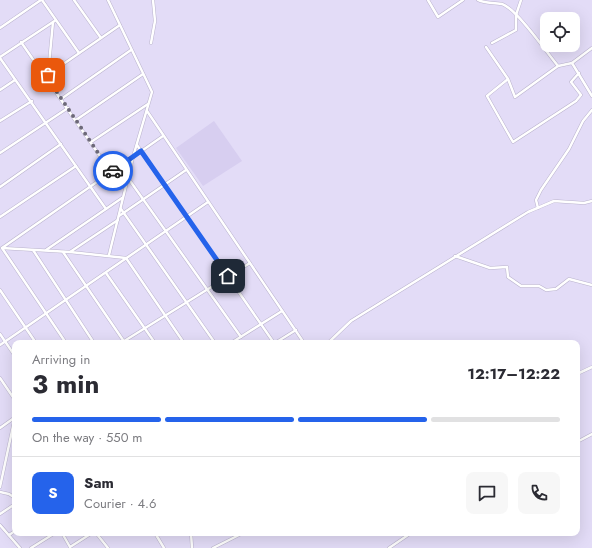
<!DOCTYPE html>
<meta charset="utf-8">
<style>
body{margin:0;font-family:Jost,sans-serif;background:#f7f7f7;color:#2b2b33;height:100vh;display:flex;flex-direction:column;font-size:15px;white-space:nowrap}
*{box-sizing:border-box;margin:0}
p{font-size:13px;color:#7c7c81}
.icon{flex:none;width:22px;height:22px;fill:none;stroke:currentColor;stroke-width:2;stroke-linecap:round;stroke-linejoin:round}
.map{position:relative;flex:1;overflow:hidden}
.drawer{position:absolute;left:12px;top:340px;width:568px;height:196px;display:flex;flex-direction:column;background:#fff;border-radius:8px;box-shadow:0 4px 16px #0002}
.drawer>*{flex:none}
.buttons{position:absolute;left:540px;top:12px;display:grid;gap:8px}
.buttons a{display:grid;place-items:center;width:40px;height:40px;border-radius:8px;background:#fff;box-shadow:0 4px 16px #0002;font-size:20px}
.pin{position:absolute;display:grid;place-items:center;width:34px;height:34px;color:#fff;margin:-17px;border-radius:8px;box-shadow:0 2px 6px #0006}
.courier{position:absolute;display:grid;place-items:center;width:40px;height:40px;margin:-20px;border:3px solid #2563eb;border-radius:50%;background:#fff;color:#222;box-shadow:0 1px 5px #0007}
.headline em{font-style:normal;font-weight:700}
.headline div{display:flex;flex-direction:column-reverse}
.headline{display:flex;align-items:center;justify-content:space-between;height:68px;padding:0 20px}
h1{font-size:26px;font-weight:700;line-height:30px}
.bar{display:grid;grid-template-columns:repeat(4,1fr);gap:6px 4px;align-content:center;height:48px;padding:0 20px}
.bar i{height:5px;border-radius:3px;background:#e1e1e2}
.bar .on{background:#2563eb}
.bar p{grid-column:span 4}
.line{display:flex;align-items:center;gap:10px;padding:0 20px;border-top:1px solid #e1e1e2}
.line div{flex:1}
.round{display:grid;place-items:center;flex:none;width:42px;height:42px;border-radius:8px;background:#f7f7f7}
.map>svg:first-child{display:block}
.built{fill:#d7cef0}
.lines{fill:none;stroke-linecap:round;stroke-linejoin:round}
.street-casing{stroke:#bab3cd;stroke-width:3.5}
.street{stroke:#fff;stroke-width:2.5}
.done{stroke:#6d6979;stroke-width:4;stroke-dasharray:0 7.2}
.route{stroke:#2563eb;stroke-width:5}
</style>
<div class="map">
<svg width="592" height="548" viewBox="0 0 592 548">
<rect width="100%" height="100%" fill="#e3dcf7"/>
<path class="built" d="M214 121 242 161 203 186 176 148Z"/>
<g class="lines">
<g class="street-casing">
<g id="street">
<path d="M42 0 79 53"/>
<path d="M74 0 101 38"/>
<path d="M108 0 152 92 133 157 109 255"/>
<path d="M428 0 438 17 463 0"/>
<path d="M478 0C486 4 493 2 502 4 517 9 547 53 558 66L572 63"/>
<path d="M0 28 41 0"/>
<path d="M21 42 111 172"/>
<path d="M151 43 155 21 153 0"/>
<path d="M492 43 516 30V15L521 0"/>
<path d="M486 47 508 79 487 96 513 142 576 101 581 95 571 82 579 73"/>
<path d="M592 48 572 63 592 96"/>
<path d="M0 57 56 20"/>
<path d="M0 58 106 209"/>
<path d="M48 75 53 22"/>
<path d="M46 76 120 25"/>
<path d="M508 79 515 97 558 66"/>
<path d="M0 90 15 80"/>
<path d="M61 99 131 50"/>
<path d="M147 111 304 343"/>
<path d="M76 120 143 74"/>
<path d="M0 121 32 101"/>
<path d="M91 142 148 104"/>
<path d="M137 145 274 343"/>
<path d="M0 153 68 108"/>
<path d="M128 178 241 337"/>
<path d="M0 187 61 144"/>
<path d="M538 208 536 200 541 190 569 149 583 121 592 110"/>
<path d="M121 209 215 343"/>
<path d="M119 216 186 170"/>
<path d="M0 217 76 166"/>
<path d="M2 248 70 252 126 258 184 343"/>
<path d="M33 250 94 343"/>
<path d="M46 250 122 198"/>
<path d="M63 252 125 343"/>
<path d="M70 252 118 220"/>
<path d="M455 256 490 268 507 267 508 277 521 286H539L546 290 556 289 569 279 592 285"/>
<path d="M106 273 155 343"/>
<path d="M0 290 36 343"/>
<path d="M0 334 15 356"/>
<path d="M66 343 2 248 163 136"/>
<path d="M121 343 250 263"/>
<path d="M231 343 282 311"/>
<path d="M275 343 296 330"/>
<path d="M316 343 329 342 351 321 528 212 554 201 584 203 592 201"/>
<path d="M0 345 208 202"/>
<path d="M577 374 592 367"/>
<path d="M0 378 15 400"/>
<path d="M0 428 14 418"/>
<path d="M577 442 592 434"/>
<path d="M0 487 15 417"/>
<path d="M0 492 9 494 15 498"/>
<path d="M0 514 15 504"/>
<path d="M0 525 20 548"/>
<path d="M62 533 70 547 92 533"/>
<path d="M96 533 108 548"/>
<path d="M155 533 164 548"/>
<path d="M191 533 192 548"/>
<path d="M9 535 15 531"/>
<path d="M31 548 55 533"/>
<path d="M213 548 243 533"/>
<path d="M389 548 411 533"/>
</g>
</g>
<use href="#street" class="street"/>
</g>
<g class="lines">
<path class="done" d="M48 75 46 76 111 172 113 171"/>
<path class="route" d="M113 171 141 151 228 276"/>
</g>
</svg>
<div class="buttons">
<a><svg class="icon" aria-label="locate" viewBox="0 0 24 24"><circle cx="12" cy="12" r="6"/><path d="M12 2v4M12 18v4M2 12h4M18 12h4"/></svg></a>
</div>
<div class="pin" style="left:48px;top:75px;background:#ea580c"><svg class="icon" aria-label="bag" viewBox="0 0 24 24"><path d="M5 8h14l-1 12H6zM9 8a3 3 0 0 1 6 0"/></svg></div>
<div class="pin" style="left:228px;top:276px;background:#1f2937"><svg class="icon" aria-label="home" viewBox="0 0 24 24"><path d="M3 11l9-7 9 7M6 9v11h12V9"/></svg></div>
<div class="courier" style="left:113px;top:171px"><svg class="icon" aria-label="car" viewBox="0 0 24 24"><path d="M5 17H2v-5l4-1 3-4h7l3 4 3 1v5h-3M9 17h6M6 11h13"/><circle cx="7" cy="17" r="2"/><circle cx="17" cy="17" r="2"/></svg></div>
<section class="drawer">
<div class="headline"><div><h1>3 min</h1><p>Arriving in</p></div><em>12:17–12:22</em></div>
<div class="bar"><i class="on"></i><i class="on"></i><i class="on"></i><i></i><p>On the way · 550 m</p></div>
<div class="line" style="height:72px"><b class="round" style="background:#2563eb;color:#fff">S</b><div><b>Sam</b><p>Courier · 4.6</p></div><a class="round"><svg class="icon" aria-label="chat" viewBox="0 0 24 24"><path d="M4 5h16v11H9l-5 4z"/></svg></a><a class="round"><svg class="icon" aria-label="phone" viewBox="0 0 24 24"><path d="M5 4h4l2 5-3 2q2 4 5 5l2-3 5 2v4C11 20 4 13 5 4z"/></svg></a></div>
</section>
</div>
